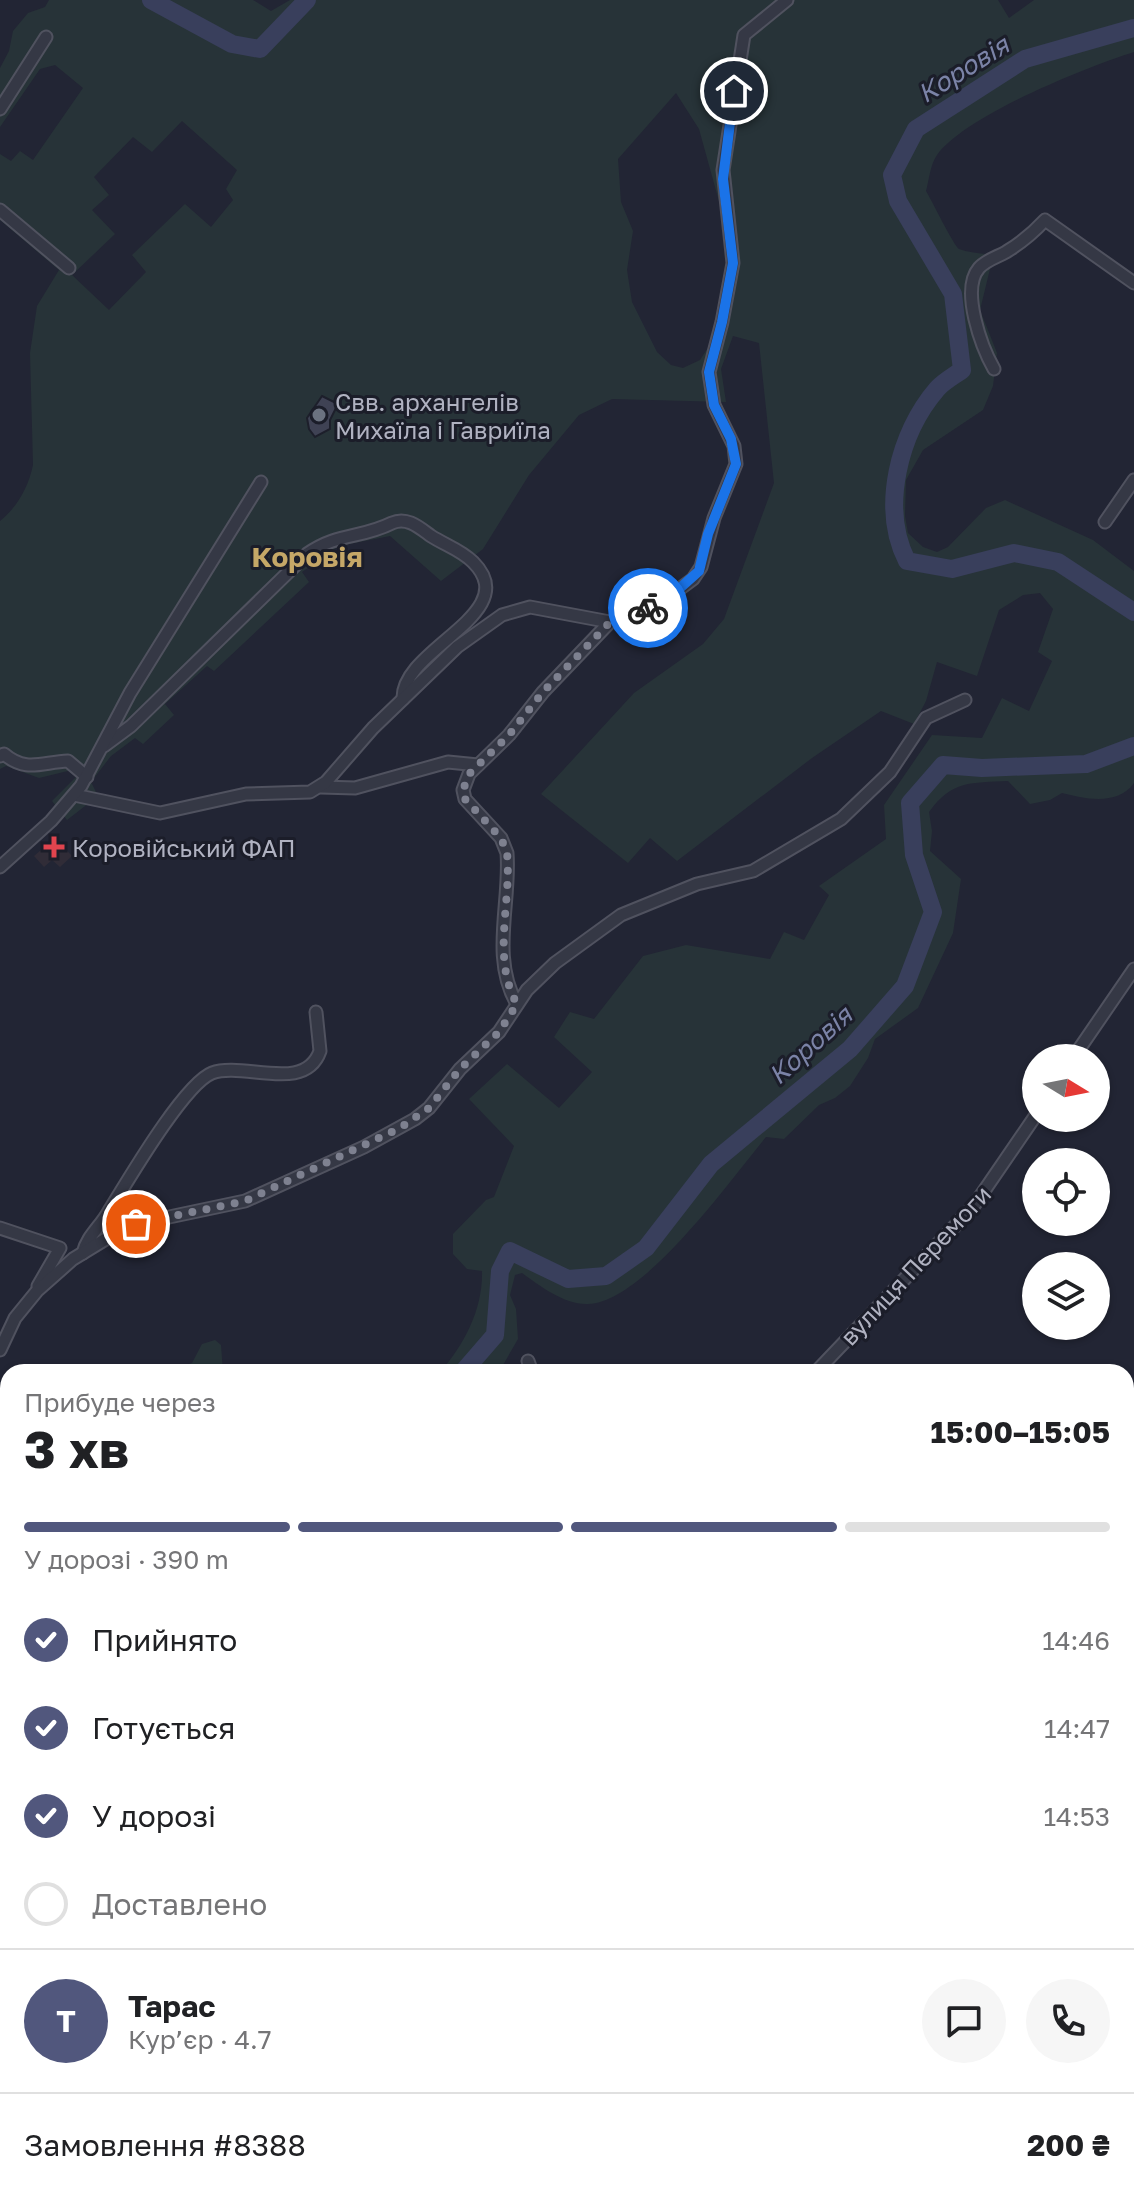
<!DOCTYPE html>
<html lang="uk">
<meta charset="utf-8">
<style>
body{margin:0;font-family:"Golos Text",sans-serif;background:#f6f6f6;color:#202124;height:100vh;display:flex;flex-direction:column;font-size:30px;white-space:nowrap}
*{box-sizing:border-box;margin:0}
p{font-size:26px;color:#757577}
.icon{flex:none;width:44px;height:44px;fill:none;stroke:currentColor;stroke-width:2;stroke-linecap:round;stroke-linejoin:round}
.map{position:relative;flex:1;overflow:hidden}
.details{position:absolute;left:0px;top:1364px;width:1134px;height:848px;display:flex;flex-direction:column;background:#fff;border-radius:24px 24px 0 0;box-shadow:0 2px 6px #0004}
.details>*{flex:none}
.needle{width:52px;rotate:100deg}
.buttons{position:absolute;left:1022px;top:1044px;display:grid;gap:16px}
.buttons a{display:grid;place-items:center;width:88px;height:88px;border-radius:50%;background:#fff;box-shadow:0 2px 6px #0004;font-size:40px}
.pin{position:absolute;display:grid;place-items:center;width:68px;height:68px;color:#fff;margin:-34px;border:4px solid #fff;border-radius:50%;box-shadow:0 2px 8px #0007}
.courier{position:absolute;display:grid;place-items:center;width:80px;height:80px;margin:-40px;border:6px solid #1a73e8;border-radius:50%;background:#fff;color:#222;box-shadow:0 2px 10px #0007}
.summary em{font-style:normal;font-weight:700}
.summary div{display:flex;flex-direction:column-reverse}
.summary{display:flex;align-items:center;justify-content:space-between;height:136px;padding:0 24px}
h1{font-size:52px;font-weight:700;line-height:60px}
.bar{display:grid;grid-template-columns:repeat(4,1fr);gap:12px 8px;align-content:center;height:96px;padding:0 24px}
.bar i{height:10px;border-radius:6px;background:#e0e0e0}
.bar .active{background:#51577d}
.bar p{grid-column:span 4}
.line{display:flex;align-items:center;gap:20px;padding:0 24px;border-top:2px solid #e0e0e0}
.line div{flex:1}
.round{display:grid;place-items:center;flex:none;width:84px;height:84px;border-radius:42px;background:#f6f6f6}
ol{padding:0 24px;list-style:none}
li{display:flex;align-items:center;gap:24px;height:88px}
li p{margin-inline-start:auto}
li .icon{padding:8px;border-radius:50%;background:#51577d;color:#fff;stroke-width:4}
li:last-child{color:#757577}
li i{width:44px;height:44px;border:4px solid #e0e0e0;border-radius:50%}
.map>svg:first-child{display:block}
.medical{fill:#302c37}
.green{fill:#273338;fill-rule:evenodd}
.lines{fill:none;stroke-linecap:round;stroke-linejoin:round}
.river{stroke:#393f5c;stroke-width:18}
.building{fill:#3f4254;stroke:#1d1f2b;stroke-width:2}
.minor-casing{stroke:#50525f;stroke-width:15}
.primary-casing{stroke:#3f414e;stroke-width:22}
.minor{stroke:#353845;stroke-width:11}
.primary{stroke:#535665;stroke-width:18}
.done{stroke:#7e8190;stroke-width:8;stroke-dasharray:0 14.4}
.route{stroke:#1a73e8;stroke-width:10}
.worship-dot{fill:#6b7280;stroke:#1b1d29;stroke-width:3}
.health-dot{fill:#e0444e;stroke:#1b1d29;stroke-width:3}
.labels{text-anchor:middle;dominant-baseline:central;stroke-width:6;stroke-linejoin:round;paint-order:stroke}
.poi-label{font-size:24px;fill:#b0b2c1;stroke:#1b1d29;text-anchor:start}
.street-label{font-size:24px;fill:#b0b2c1;stroke:#1b1d29}
.water-label{font-size:26px;font-style:italic;fill:#7b83a7;stroke:#1b1d29}
.quarter-label{font-size:28px;font-weight:bold;fill:#c5a767;stroke:#1b1d29}
</style>
<div class="map">
<svg width="1134" height="2212" viewBox="0 0 1134 2212">
<rect width="100%" height="100%" fill="#222534"/>
<path class="medical" d="M55 838 72 856 60 867 52 860 44 867 34 856Z"/>
<g class="green">
<path d="M49 0H253L271 11 290 0H998L1009 18 1034 0H1134V52C1086 67 965 116 937 155 930 165 929 180 926 191 932 201 954 246 959 249 967 252 977 253 985 254L990 269 980 310 997 353 993 386 983 410 923 450 906 480 905 516 908 533 923 547 937 552 948 547 986 508 1005 500 1093 540 1134 571V783C1118 806 1085 799 1062 793L1050 800 1030 804 1008 781C971 783 952 780 929 812L932 831 930 851 961 879 953 933 918 1008 875 1039 868 1058 850 1086 835 1098 819 1105 784 1139 766 1137C731 1179 643 1303 588 1304 565 1305 540 1286 522 1273L515 1275 510 1295 516 1309 518 1339 499 1372H440C465 1344 483 1308 482 1271L467 1269 453 1254V1234L486 1200 494 1197 514 1146 469 1099 507 1064 559 1108 592 1072 554 1037 570 1012 594 1019 643 956 686 945 770 959 784 932 804 940 829 895 819 886 886 839 884 805 932 735 982 738 1002 698 1029 711 1052 661 1038 652 1053 609 1040 593 1023 595 999 610 977 676 937 662 926 701 914 724 881 711 812 758 677 861 650 838 628 863 541 794 634 693 703 644 724 619 774 483 759 343 733 336 721 369 726 402 612 399 579 415 529 475 483 549 441 581 390 536 339 546 302 572 309 582 214 671 207 666 165 704 174 715 143 744 135 738 111 756 91 782 98 796 67 820 52 801 76 777 72 770 39 778 6 766 0 769V521C18 506 28 488 33 465L30 353 37 306 59 270 0 220V154L11 161 20 151 33 160 83 88 55 65 40 69 0 127V68L9 51 13 31 28 13 45 7ZM676 93 699 129 728 234 725 287 718 332 700 360 683 368 671 365 657 352 632 302 627 270 633 231 621 202 618 159ZM182 121 237 170 226 189 233 200 211 227 185 204 132 255 146 272 109 310 72 275 115 234 92 210 109 195 94 177 133 137 152 152Z"/>
<path d="M215 1340 221 1345 223 1372H163L192 1363 202 1344Z"/>
</g>
<g class="lines">
<g class="river">
<path d="M151 0 232 44 260 49 307 0"/>
<path d="M1134 28 1025 59 916 129 892 175 898 201 953 294 962 370C954 376 944 381 937 389 899 433 880 508 907 561L952 569 1014 553 1058 562 1134 612"/>
<path d="M463 1372 495 1335 500 1271 510 1251 568 1279 606 1276 646 1248 711 1164 850 1049 905 986 933 912 914 855 910 803 943 765 982 768 1086 764 1134 746"/>
<path d="M238 2212 240 2204"/>
</g>
</g>
<path class="building" d="M322 396 338 404 330 420V429L315 437 309 429 307 418Z"/>
<g class="lines">
<g class="minor-casing">
<g id="minor">
<path d="M0 109 46 37"/>
<path d="M0 210 69 268"/>
<path d="M994 369C982 348 960 290 979 268 986 260 997 257 1006 252 1019 244 1034 232 1045 220L1134 283"/>
<path d="M1105 522 1134 480"/>
<path d="M104 746 131 726 307 554C339 532 360 539 392 523 407 516 420 528 431 536 445 545 461 550 473 562 525 614 401 648 403 699"/>
<path d="M0 756 4 754C26 773 42 762 68 761L87 777"/>
<path d="M321 787 355 788 448 762 478 765"/>
<path d="M74 795 160 813 246 794 310 792 326 782 373 728 457 647 502 615 530 607 610 622"/>
<path d="M0 867 51 821 81 786 130 693 261 482"/>
<path d="M517 1004C490 958 511 902 507 853L501 838 465 799 463 790 469 774 509 735 543 692 610 622 666 599 693 579 701 567 714 518 736 464 734 446 714 405 709 372 722 322 733 263 723 170 744 35 787 0"/>
<path d="M1073 1058 1134 969"/>
<path d="M0 1228 60 1248 38 1286"/>
<path d="M83 1253C87 1236 101 1226 109 1211 127 1182 184 1084 212 1073 243 1061 305 1094 320 1051L316 1012"/>
<path d="M0 1350 15 1318 37 1291 73 1259 114 1234 136 1224 245 1201 364 1147 415 1119 429 1108 460 1069 499 1032 527 990 555 963 621 915 697 884 753 871 841 819 890 772 926 718 965 700"/>
<path d="M528 1361 532 1372"/>
<path d="M816 1372 973 1207 1036 1115"/>
<path d="M1126 1619 1134 1624"/>
<path d="M180 2212 181 2204"/>
</g>
</g>
<g class="primary-casing">
<g id="primary">
<path d="M1126 1460 1134 1457"/>
<path d="M0 1743 8 1742"/>
</g>
</g>
<use href="#minor" class="minor"/>
<use href="#primary" class="primary"/>
</g>
<g class="lines">
<path class="done" d="M136 1224 245 1201 400 1128 429 1108 460 1069 499 1032 517 1004C491 958 512 902 507 853L501 838 465 799 463 790 469 774 509 735 543 692 593 640 610 622 648 608"/>
<path class="route" d="M648 608 671 596 699 571 708 534 736 464 731 439 714 405 709 372 722 322 733 263 723 179 734 91"/>
</g>
<circle class="worship-dot" cx="319" cy="415" r="8"/>
<path class="health-dot" d="M50 835h8v8h8v8h-8v8h-8v-8h-8v-8h8z"/>
<g class="labels">
<g class="poi-label">
<text x="335" y="401">Свв. архангелів<tspan x="335" dy="28">Михаїла і Гавриїла</tspan></text>
<text x="72" y="847">Коровійський ФАП</text>
</g>
<g class="street-label">
<text transform="translate(915 1265) rotate(-47)">вулиця Перемоги</text>
</g>
<g class="water-label">
<text transform="translate(963 69) rotate(-32)">Коровія</text>
<text transform="translate(810 1045) rotate(-42)">Коровія</text>
</g>
<g class="quarter-label">
<text x="307" y="556">Коровія</text>
</g>
</g>
</svg>
<div class="buttons">
<a><svg class="needle" viewBox="-14 -14 28 28"><path d="M0-13l5 13h-10z" fill="#e53935"/><path d="M0 13l5-13h-10z" fill="#757577"/></svg></a>
<a><svg class="icon" aria-label="locate" viewBox="0 0 24 24"><circle cx="12" cy="12" r="6"/><path d="M12 2v4M12 18v4M2 12h4M18 12h4"/></svg></a>
<a><svg class="icon" aria-label="layers" viewBox="0 0 24 24"><path d="M12 4l9 5-9 5-9-5zM3 14l9 5 9-5"/></svg></a>
</div>
<div class="pin" style="left:136px;top:1224px;background:#ea580c"><svg class="icon" aria-label="bag" viewBox="0 0 24 24"><path d="M5 8h14l-1 12H6zM9 8a3 3 0 0 1 6 0"/></svg></div>
<div class="pin" style="left:734px;top:91px;background:#1f2937"><svg class="icon" aria-label="home" viewBox="0 0 24 24"><path d="M3 11l9-7 9 7M6 9v11h12V9"/></svg></div>
<div class="courier" style="left:648px;top:608px"><svg class="icon" aria-label="bike" viewBox="0 0 24 24"><circle cx="6" cy="16" r="4"/><circle cx="18" cy="16" r="4"/><path d="M6 16l4-8h5l3 8M10 8l3 8H6M13 5h3"/></svg></div>
<section class="details">
<div class="summary"><div><h1>3 хв</h1><p>Прибуде через</p></div><em>15:00–15:05</em></div>
<div class="bar"><i class="active"></i><i class="active"></i><i class="active"></i><i></i><p>У дорозі · 390 m</p></div>
<ol>
<li><svg class="icon" aria-label="check" viewBox="0 0 24 24"><path d="M5 12l5 5 9-10"/></svg>Прийнято<p>14:46</p></li>
<li><svg class="icon" aria-label="check" viewBox="0 0 24 24"><path d="M5 12l5 5 9-10"/></svg>Готується<p>14:47</p></li>
<li><svg class="icon" aria-label="check" viewBox="0 0 24 24"><path d="M5 12l5 5 9-10"/></svg>У дорозі<p>14:53</p></li>
<li><i></i>Доставлено</li>
</ol>
<div class="line" style="height:144px"><b class="round" style="background:#51577d;color:#fff">Т</b><div><b>Тарас</b><p>Кур’єр · 4.7</p></div><a class="round"><svg class="icon" aria-label="chat" viewBox="0 0 24 24"><path d="M4 5h16v11H9l-5 4z"/></svg></a><a class="round"><svg class="icon" aria-label="phone" viewBox="0 0 24 24"><path d="M5 4h4l2 5-3 2q2 4 5 5l2-3 5 2v4C11 20 4 13 5 4z"/></svg></a></div>
<div class="line" style="height:104px"><div>Замовлення #8388</div><b>200 ₴</b></div>
</section>
</div>
